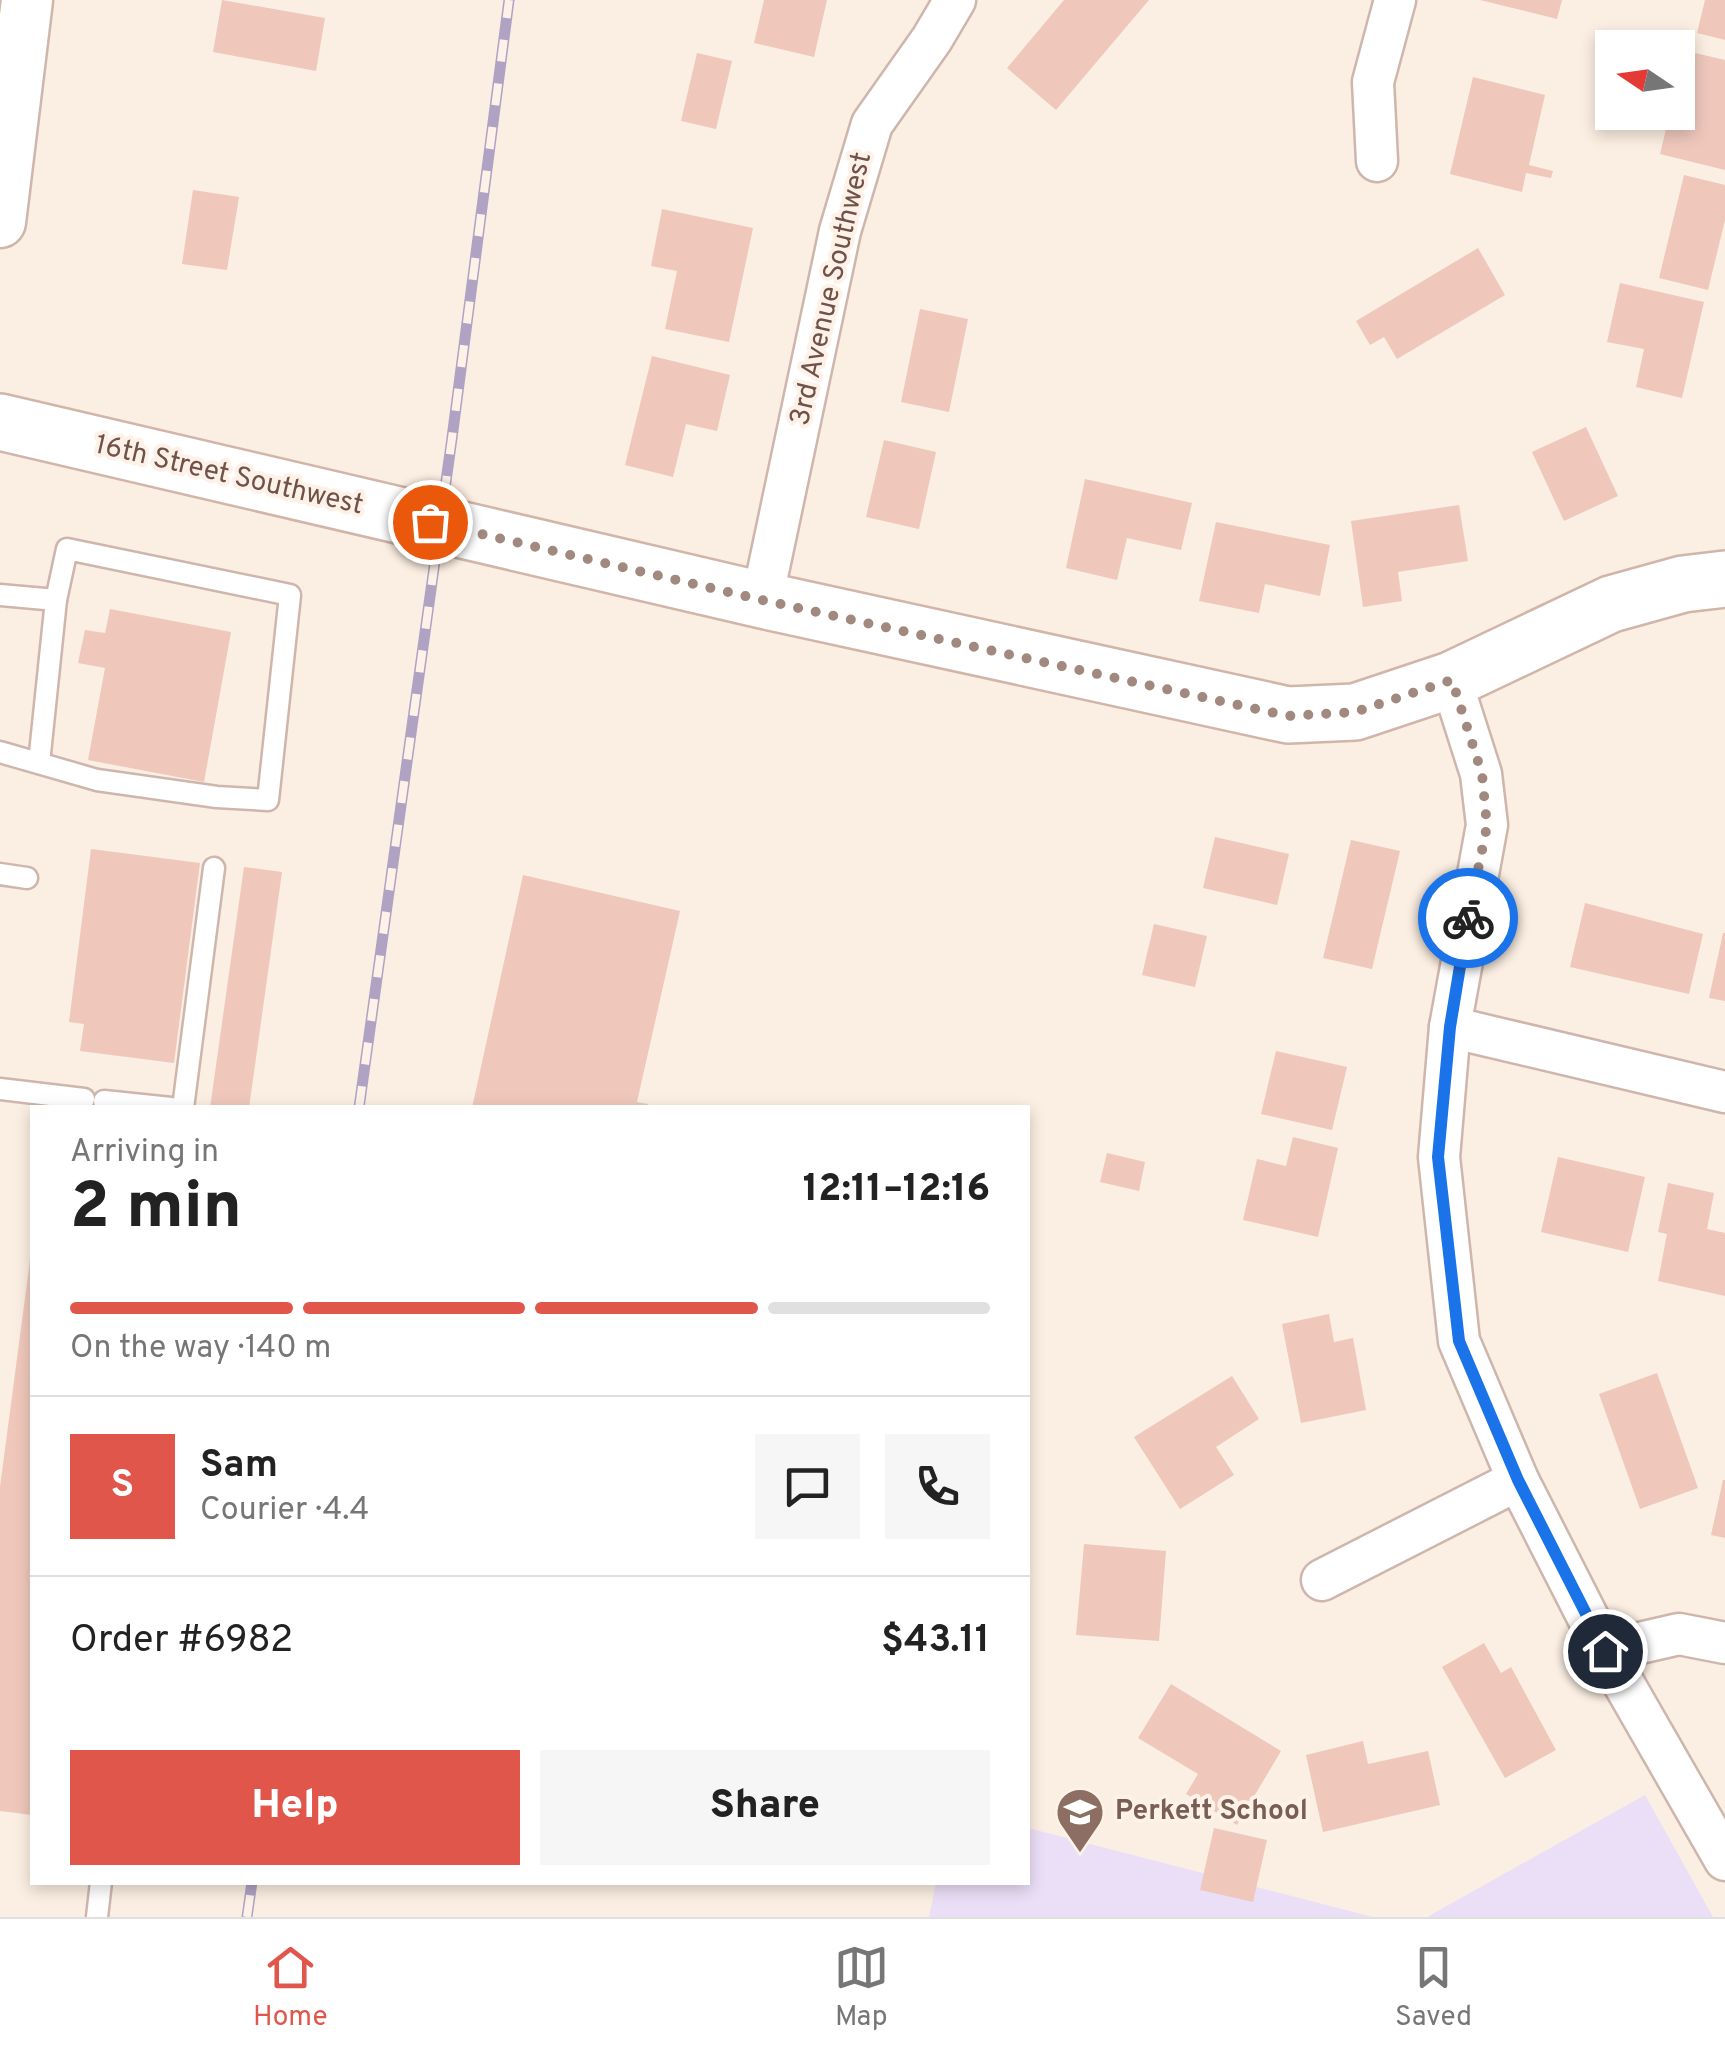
<!DOCTYPE html>
<meta charset="utf-8">
<style>
body{margin:0;font-family:Overpass,sans-serif;background:#f6f6f6;color:#222;height:100vh;display:flex;flex-direction:column;font-size:38px;white-space:nowrap}
*{box-sizing:border-box;margin:0}
p{font-size:32px;color:#767676}
.icon{flex:none;width:55px;height:55px;fill:none;stroke:currentColor;stroke-width:2;stroke-linecap:round;stroke-linejoin:round}
.map{position:relative;flex:1;overflow:hidden}
.sheet{position:absolute;left:30px;top:1105px;width:1000px;height:780px;display:flex;flex-direction:column;background:#fff;border-radius:0px;box-shadow:0 5px 15px #0003}
.sheet>*{flex:none}
.needle{width:65px;rotate:283deg}
.tools{position:absolute;left:1595px;top:30px;display:grid;gap:20px}
.tools a{display:grid;place-items:center;width:100px;height:100px;border-radius:0px;background:#fff;box-shadow:0 5px 15px #0003;font-size:50px}
.pin{position:absolute;display:grid;place-items:center;width:85px;height:85px;color:#fff;margin:-42px;border:5px solid #fff;border-radius:50%;box-shadow:0 2px 10px #0007}
.courier{position:absolute;display:grid;place-items:center;width:100px;height:100px;margin:-50px;border:8px solid #1a73e8;border-radius:50%;background:#fff;color:#222;box-shadow:0 2px 12px #0007}
.overview em{font-style:normal;font-weight:800}
.overview div{display:flex;flex-direction:column-reverse}
.overview{display:flex;align-items:center;justify-content:space-between;height:170px;padding:0 40px}
h1{font-size:65px;font-weight:800;line-height:75px}
.bar{display:grid;grid-template-columns:repeat(4,1fr);gap:15px 10px;align-content:center;height:120px;padding:0 40px}
.bar i{height:12px;border-radius:8px;background:#e0e0e0}
.bar .on{background:#e1564b}
.bar p{grid-column:span 4}
.line{display:flex;align-items:center;gap:25px;padding:0 40px;border-top:2px solid #e0e0e0}
.line div{flex:1}
.round{display:grid;place-items:center;flex:none;width:105px;height:105px;border-radius:0px;background:#f6f6f6}
.button{display:flex;gap:20px;margin-top:auto;padding:20px 40px}
.button a{flex:1;height:115px;border-radius:0px;background:#e1564b;color:#fff;font-size:40px;font-weight:800;line-height:115px;text-align:center}
.button a+a{background:#f6f6f6;color:#222}
.dock{display:flex;justify-content:space-around;align-items:center;height:140px;border-top:2px solid #e0e0e0;background:#fff;font-size:28px;color:#767676}
.dock a{display:grid;justify-items:center;gap:5px}
.dock .on{color:#e1564b}
.map>svg:first-child{display:block}
.education{fill:#ebdff7}
.building{fill:#efc8bb}
.lines{fill:none;stroke-linecap:round;stroke-linejoin:round}
.service-casing{stroke:#ceb6ac;stroke-width:25}
.minor-casing{stroke:#ceb6ac;stroke-width:45}
.tertiary-casing{stroke:#ceb6ac;stroke-width:55}
.secondary-casing{stroke:#d1b5a9;stroke-width:60}
.service{stroke:#fff;stroke-width:20}
.minor{stroke:#fff;stroke-width:40}
.tertiary{stroke:#fff;stroke-width:50}
.secondary{stroke:#fff;stroke-width:55}
.rail-casing{stroke:#afa2c3;stroke-width:11}
.rail{stroke:#fef2e8;stroke-width:8;stroke-dasharray:22;stroke-linecap:butt}
.done{stroke:#a1897f;stroke-width:10;stroke-dasharray:0 18}
.route{stroke:#1a73e8;stroke-width:12}
.labels{text-anchor:middle;dominant-baseline:central;stroke-width:8;stroke-linejoin:round;paint-order:stroke}
.street-label{font-size:28px;fill:#71524a;stroke:#fef2e8}
.education-label{font-size:28px;font-weight:bold;fill:#785e54;stroke:#fef2e8;text-anchor:start}
</style>
<div class="map">
<svg width="1725" height="1917" viewBox="0 0 1725 1917">
<rect width="100%" height="100%" fill="#fbeee2"/>
<g class="education">
<path d="M1645 1795 1713 1917H1427Z"/>
<path d="M1028 1828 1373 1917H929L936 1883 1028 1882Z"/>
</g>
<g class="building">
<path d="M222 0 325 18 316 71 213 52Z"/>
<path d="M764 0H827L814 57 754 43Z"/>
<path d="M1064 0H1149L1056 110 1007 68Z"/>
<path d="M1480 0H1562L1557 19Z"/>
<path d="M1705 0H1725V40L1697 33Z"/>
<path d="M1678 49 1725 60V170L1660 154 1670 112H1678Z"/>
<path d="M697 53 732 61 716 129 681 121Z"/>
<path d="M1473 77 1545 95 1529 165 1553 171 1551 178 1526 173 1522 192 1450 174Z"/>
<path d="M1684 175 1725 185V220L1708 290 1659 278Z"/>
<path d="M193 190 239 197 227 270 182 264Z"/>
<path d="M662 209 753 228 729 342 665 329 677 271 651 266Z"/>
<path d="M1478 248 1505 295 1397 359 1384 337 1370 345 1356 321Z"/>
<path d="M1620 283 1704 302 1682 398 1636 387 1644 349 1607 342Z"/>
<path d="M920 309 968 319 949 412 901 402Z"/>
<path d="M652 356 730 375 717 431 686 424 673 477 625 465Z"/>
<path d="M1586 427 1618 496 1564 521 1532 452Z"/>
<path d="M884 440 936 452 919 529 866 517Z"/>
<path d="M1085 479 1192 503 1181 550 1127 538 1117 580 1066 568Z"/>
<path d="M1459 505 1468 561 1398 572 1402 601 1363 607 1351 521Z"/>
<path d="M1216 522 1330 545 1320 596 1265 584 1259 613 1199 601Z"/>
<path d="M110 609 231 632 204 782 88 760 105 668 78 663 85 630 105 633Z"/>
<path d="M1215 837 1289 854 1277 905 1203 888Z"/>
<path d="M1351 840 1400 851 1372 969 1323 958Z"/>
<path d="M91 849 200 863 174 1063 80 1051 84 1024 69 1022Z"/>
<path d="M244 867 282 872 249 1108H210Z"/>
<path d="M523 875 680 911 637 1102 648 1104 647 1108H472Z"/>
<path d="M1585 903 1703 934 1689 994 1570 967Z"/>
<path d="M1154 924 1207 936 1195 987 1142 975Z"/>
<path d="M1723 933H1725V1001L1709 998Z"/>
<path d="M1276 1051 1347 1067 1332 1130 1261 1114Z"/>
<path d="M1293 1137 1338 1148 1318 1237 1243 1220 1257 1159 1286 1166Z"/>
<path d="M1107 1153 1145 1162 1139 1191 1100 1182Z"/>
<path d="M1558 1157 1645 1177 1628 1252 1541 1232Z"/>
<path d="M1668 1183 1714 1193 1707 1229 1725 1233V1296L1658 1281 1667 1234 1658 1232Z"/>
<path d="M30 1260H32V1815L0 1811V1487Z"/>
<path d="M1329 1314 1334 1342 1353 1338 1366 1410 1301 1423 1282 1324Z"/>
<path d="M1657 1373 1698 1488 1640 1509 1599 1394Z"/>
<path d="M1232 1376 1259 1419 1216 1447 1234 1475 1180 1509 1134 1437Z"/>
<path d="M1723 1480H1725V1538L1711 1535Z"/>
<path d="M1084 1544 1166 1551 1159 1641 1076 1635Z"/>
<path d="M1484 1643 1501 1673 1511 1667 1556 1750 1505 1778 1442 1667Z"/>
<path d="M1171 1684 1281 1751 1237 1825 1186 1794 1198 1774 1138 1738Z"/>
<path d="M1363 1741 1368 1764 1428 1751 1440 1805 1323 1832 1306 1755Z"/>
<path d="M1214 1828 1267 1840 1253 1902 1200 1890Z"/>
</g>
<g class="lines">
<g class="service-casing">
<g id="service">
<path d="M0 595 56 600 67 549 290 595 268 800 217 797 97 780 0 752"/>
<path d="M39 763 56 600"/>
<path d="M0 874 27 878"/>
<path d="M0 1089 84 1099"/>
<path d="M104 1101 171 1108"/>
<path d="M183 1108 214 868"/>
<path d="M97 1917 101 1882"/>
</g>
</g>
<g class="minor-casing">
<g id="minor">
<path d="M1377 161 1373 82 1395 0"/>
<path d="M762 600 840 231 872 124 932 39 955 0"/>
<path d="M1451 680 1481 774 1487 825 1450 1027 1439 1157 1459 1341 1518 1480 1605 1651 1725 1860"/>
<path d="M1450 1027 1725 1092"/>
<path d="M1322 1580 1518 1480"/>
<path d="M1605 1651 1679 1634 1725 1643"/>
</g>
</g>
<g class="tertiary-casing">
<path id="tertiary" d="M0 222 27 0"/>
</g>
<g class="secondary-casing">
<path id="secondary" d="M0 422 762 600 1288 715 1355 712 1451 680 1611 604 1683 584 1725 579"/>
</g>
<use href="#service" class="service"/>
<use href="#minor" class="minor"/>
<use href="#tertiary" class="tertiary"/>
<use href="#secondary" class="secondary"/>
<g class="rail-casing">
<g id="rail">
<path d="M359 1108 452 438 509 0"/>
<path d="M247 1917 252 1882"/>
</g>
</g>
<use href="#rail" class="rail"/>
</g>
<g class="lines">
<path class="done" d="M430 522 762 600 1288 716 1355 712 1452 680 1482 774 1487 826 1468 918"/>
<path class="route" d="M1468 918 1450 1027 1438 1157 1459 1341 1518 1480 1605 1651"/>
</g>
<defs>
<g id="school-pin" transform="scale(2.5)"><path d="M0 17L-7.5 6A9.5 9.5 0 1 1 7.5 6Z" fill="#8d6e63" stroke="#fef2e8"/><path d="M0-5L7-2L0 1L-7-2ZM-4 1L0 2.5L4 1V4Q0 6-4 4Z" fill="#fff"/></g>
</defs>
<g fill-rule="evenodd">
<use href="#school-pin" x="1080" y="1812"/>
</g>
<g class="labels">
<g class="street-label">
<text transform="translate(832 289) rotate(-77)">3rd Avenue Southwest</text>
<text transform="translate(229 476) rotate(13)">16th Street Southwest</text>
</g>
<g class="education-label">
<text x="1115" y="1812">Perkett School</text>
</g>
</g>
</svg>
<div class="tools">
<a><svg class="needle" viewBox="-14 -14 28 28"><path d="M0-13l5 13h-10z" fill="#e53935"/><path d="M0 13l5-13h-10z" fill="#767676"/></svg></a>
</div>
<div class="pin" style="left:430px;top:522px;background:#ea580c"><svg class="icon" aria-label="bag" viewBox="0 0 24 24"><path d="M5 8h14l-1 12H6zM9 8a3 3 0 0 1 6 0"/></svg></div>
<div class="pin" style="left:1605px;top:1651px;background:#1f2937"><svg class="icon" aria-label="home" viewBox="0 0 24 24"><path d="M3 11l9-7 9 7M6 9v11h12V9"/></svg></div>
<div class="courier" style="left:1468px;top:918px"><svg class="icon" aria-label="bike" viewBox="0 0 24 24"><circle cx="6" cy="16" r="4"/><circle cx="18" cy="16" r="4"/><path d="M6 16l4-8h5l3 8M10 8l3 8H6M13 5h3"/></svg></div>
<section class="sheet">
<div class="overview"><div><h1>2 min</h1><p>Arriving in</p></div><em>12:11–12:16</em></div>
<div class="bar"><i class="on"></i><i class="on"></i><i class="on"></i><i></i><p>On the way · 140 m</p></div>
<div class="line" style="height:180px"><b class="round" style="background:#e1564b;color:#fff">S</b><div><b>Sam</b><p>Courier · 4.4</p></div><a class="round"><svg class="icon" aria-label="chat" viewBox="0 0 24 24"><path d="M4 5h16v11H9l-5 4z"/></svg></a><a class="round"><svg class="icon" aria-label="phone" viewBox="0 0 24 24"><path d="M5 4h4l2 5-3 2q2 4 5 5l2-3 5 2v4C11 20 4 13 5 4z"/></svg></a></div>
<div class="line" style="height:130px"><div>Order #6982</div><b>$43.11</b></div>
<div class="button"><a>Help</a><a>Share</a></div>
</section>
</div>
<nav class="dock">
<a class="on"><svg class="icon" aria-label="home" viewBox="0 0 24 24"><path d="M3 11l9-7 9 7M6 9v11h12V9"/></svg>Home</a>
<a><svg class="icon" aria-label="map" viewBox="0 0 24 24"><path d="M3 6l6-2 6 2 6-2v14l-6 2-6-2-6 2zM9 4v14M15 6v14"/></svg>Map</a>
<a><svg class="icon" aria-label="saved" viewBox="0 0 24 24"><path d="M7 4h10v16l-5-4-5 4z"/></svg>Saved</a>
</nav>
